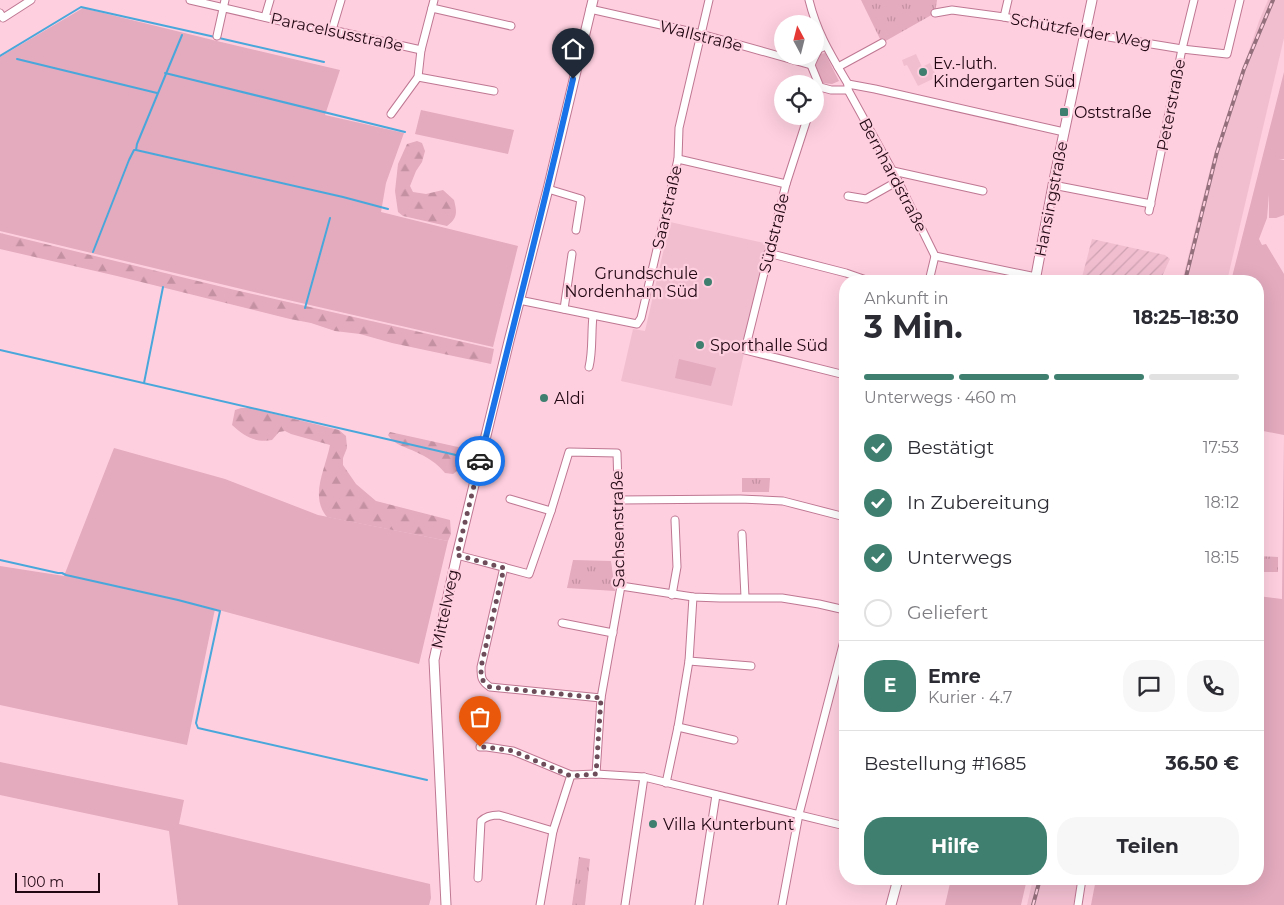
<!DOCTYPE html>
<html lang="de">
<meta charset="utf-8">
<style>
body{margin:0;font-family:Montserrat,sans-serif;background:#f7f7f7;color:#2b2b33;height:100vh;display:flex;flex-direction:column;font-size:19px;white-space:nowrap}
*{box-sizing:border-box;margin:0}
p{font-size:16px;color:#7c7c81}
.icon{flex:none;width:28px;height:28px;fill:none;stroke:currentColor;stroke-width:2;stroke-linecap:round;stroke-linejoin:round}
.map{position:relative;flex:1;overflow:hidden}
.side{position:absolute;left:839px;top:275px;width:425px;height:610px;display:flex;flex-direction:column;background:#fff;border-radius:20px;box-shadow:0 5px 20px #0002}
.side>*{flex:none}
.needle{width:32px;rotate:353deg}
.fabs{position:absolute;left:774px;top:15px;display:grid;gap:10px}
.fabs a{display:grid;place-items:center;width:50px;height:50px;border-radius:50%;background:#fff;box-shadow:0 5px 20px #0002;font-size:25px}
.scale{position:absolute;left:15px;bottom:12px;width:85px;box-sizing:border-box;padding-left:5px;border:2px solid #210712;border-top:0;font-size:14px;line-height:18px;white-space:nowrap;color:#210712;-webkit-text-stroke:4px #fecfdf;paint-order:stroke}
.pin{position:absolute;display:grid;place-items:center;width:42px;height:42px;color:#fff;margin:-51px -21px;border-radius:50% 50% 50% 0;rotate:-45deg;box-shadow:0 0 5px #0007}
.pin .icon{rotate:45deg}
.courier{position:absolute;display:grid;place-items:center;width:50px;height:50px;margin:-25px;border:4px solid #1a73e8;border-radius:50%;background:#fff;color:#222;box-shadow:0 1px 6px #0007}
.summary em{font-style:normal;font-weight:700}
.summary div{display:flex;flex-direction:column-reverse}
.summary{display:flex;align-items:center;justify-content:space-between;height:85px;padding:0 25px}
h1{font-size:32px;font-weight:700;line-height:38px}
.bar{display:grid;grid-template-columns:repeat(4,1fr);gap:8px 5px;align-content:center;height:60px;padding:0 25px}
.bar i{height:6px;border-radius:4px;background:#e1e1e2}
.bar .selected{background:#3e7f70}
.bar p{grid-column:span 4}
.line{display:flex;align-items:center;gap:12px;padding:0 25px;border-top:1px solid #e1e1e2}
.line div{flex:1}
.round{display:grid;place-items:center;flex:none;width:52px;height:52px;border-radius:20px;background:#f7f7f7}
ol{padding:0 25px;list-style:none}
li{display:flex;align-items:center;gap:15px;height:55px}
li p{margin-inline-start:auto}
li .icon{padding:5px;border-radius:50%;background:#3e7f70;color:#fff;stroke-width:4}
li:last-child{color:#7c7c81}
li i{width:28px;height:28px;border:2px solid #e1e1e2;border-radius:50%}
.cta{display:flex;gap:10px;margin-top:auto;padding:10px 25px}
.cta a{flex:1;height:58px;border-radius:20px;background:#3e7f70;color:#fff;font-size:20px;font-weight:700;line-height:58px;text-align:center}
.cta a+a{background:#f7f7f7;color:#2b2b33}
.map>svg:first-child{display:block}
.built{fill:#f1bed0}
.industrial{fill:url(#industrial-furrows)}
.grass{fill:#e4aabe}
.forest{fill:url(#forest-firs)}
.park{fill:url(#park-tufts)}
.lines{fill:none;stroke-linecap:round;stroke-linejoin:round}
.stream{stroke:#49a7db;stroke-width:2}
.minor-casing{stroke:#bf7792;stroke-width:9}
.tertiary-casing{stroke:#bf7792;stroke-width:11}
.minor{stroke:#fff;stroke-width:7}
.tertiary{stroke:#fff;stroke-width:9}
.rail-casing{stroke:#946f7c;stroke-width:4}
.rail{stroke:#fecfdf;stroke-width:2;stroke-dasharray:5.5;stroke-linecap:butt}
.done{stroke:#6e4d5a;stroke-width:5;stroke-dasharray:0 9}
.route{stroke:#1a73e8;stroke-width:6}
.poi-dot{fill:#3e7f70;stroke:#fecfdf;stroke-width:2}
.labels{text-anchor:middle;dominant-baseline:central;stroke-width:4.5;stroke-linejoin:round;paint-order:stroke}
.street-label{font-size:16px;fill:#210712;stroke:#fecfdf}
.poi-label{font-size:16px;fill:#210712;stroke:#fecfdf;text-anchor:start}
</style>
<div class="map">
<svg width="1284" height="905" viewBox="0 0 1284 905">
<defs>
<pattern id="industrial-furrows" width="10" height="10" patternUnits="userSpaceOnUse" patternTransform="scale(1.25)"><rect width="10" height="10" fill="#f1bed0"/><path d="M-1 1l2-2M0 10L10 0M9 11l2-2" fill="none" stroke="#cea2b2"/></pattern>
<pattern id="forest-firs" width="22" height="20" patternUnits="userSpaceOnUse" patternTransform="scale(1.25)"><rect width="22" height="20" fill="#e4aabe"/><path d="M5 1l3.5 6h-7zM16 11l3.5 6h-7z" fill="#c391a2"/></pattern>
<pattern id="park-tufts" width="24" height="20" patternUnits="userSpaceOnUse" patternTransform="scale(1.25)"><rect width="24" height="20" fill="#e4aabe"/><path d="M3 7l-1-3M5 7V3M7 7l1-3M15 17l-1-3M17 17v-4M19 17l1-3" fill="none" stroke="#c391a2"/></pattern>
</defs>
<rect width="100%" height="100%" fill="#fecfdf"/>
<g class="built">
<path d="M1268 0H1284V38L1227 281H1182L1214 154 1259 21Z"/>
<path d="M916 54 922 67 930 63 937 77 918 86 907 65 904 66 902 60Z"/>
<path d="M670 222 769 244 732 406 621 381 633 329 645 331Z"/>
<path d="M1033 879H1079L1073 905H1027Z"/>
</g>
<path class="industrial" d="M1092 239 1165 255 1170 259 1160 281H1081Z"/>
<g class="grass">
<path d="M83 8 221 42 340 70 325 115 404 133 386 183 381 212 518 246 493 347 262 294 0 231V57Z"/>
<path d="M825 53 839 81 832 84 822 83 815 63 820 54Z"/>
<path d="M1284 72V159L1279 160H1284V215L1276 218H1269V194L1267 218 1259 239 1262 245 1266 244 1284 274V435L1258 430V281H1231Z"/>
<path d="M421 110 514 130 508 154 415 134Z"/>
<path d="M679 359 716 368 711 386 675 378Z"/>
<path d="M1284 437V905H1091L1096 879H1258V596L1282 599Z"/>
<path d="M114 448 225 479 318 515 448 541 419 664 215 609 187 745 0 705V566L64 576Z"/>
<path d="M0 762 184 800 179 824 430 884 431 898 429 905H178L169 831 0 795Z"/>
<path d="M951 879H1027L1021 905H945Z"/>
</g>
<g class="forest">
<path d="M417 141 422 143 425 151 422 162 416 171 410 186 413 192 426 194 443 190 454 200C457 212 458 218 447 226L403 216 398 212 395 191 398 164 407 144Z"/>
<path d="M0 233 235 290 494 349 491 364 392 343 360 334 335 331 311 323 290 319 117 276 0 249Z"/>
<path d="M241 408H250L339 430 346 436 347 448 343 458V465L356 484 376 501 450 520 451 534 448 541 327 517C309 496 326 468 330 445L291 434 285 431 279 432 272 440C255 443 244 436 232 425L235 410Z"/>
<path d="M390 432 467 449 460 469 453 474 445 473C437 463 427 457 416 452 406 447 394 445 388 435Z"/>
</g>
<g class="park">
<path d="M861 0H937L935 13 882 43Z"/>
<path d="M742 478H770L769 492H742Z"/>
<path d="M1258 556 1278 557V572H1258Z"/>
<path d="M573 560 611 561 615 591 567 588Z"/>
<path d="M579 857 590 859 585 905H572Z"/>
</g>
<g class="lines">
<g class="stream">
<path d="M219 38 324 62"/>
<path d="M0 56 81 7 215 37"/>
<path d="M17 59 157 93"/>
<path d="M165 73 405 132"/>
<path d="M136 150 343 197 388 209"/>
<path d="M93 252 129 160 134 150H136L137 144 182 35"/>
<path d="M305 308 330 218"/>
<path d="M0 350 469 458"/>
<path d="M144 383 163 287"/>
<path d="M0 560 58 573H62L66 575 178 600 220 611 196 723 198 728 427 780"/>
</g>
<g class="minor-casing">
<g id="minor">
<path d="M190 0 324 31 332 30 421 50"/>
<path d="M809 0C817 33 831 55 848 84V90L898 181 935 256 1036 277"/>
<path d="M432 8 511 26"/>
<path d="M590 9 701 34 811 65"/>
<path d="M0 13 3 18 31 0"/>
<path d="M935 13 952 10 1004 17 1084 33 1182 49 1227 54 1240 0"/>
<path d="M265 17 270 0"/>
<path d="M1004 17 1008 0"/>
<path d="M332 30 341 0"/>
<path d="M217 36 225 0"/>
<path d="M815 56 811 65 820 87 831 90H848"/>
<path d="M815 56 819 49 825 46"/>
<path d="M838 67 882 43"/>
<path d="M418 77 494 91"/>
<path d="M848 84 875 89 1064 132"/>
<path d="M815 98 820 87"/>
<path d="M391 114 418 77 421 50 434 0"/>
<path d="M808 116 786 184 745 350 845 375"/>
<path d="M678 159 786 184"/>
<path d="M893 171 983 191"/>
<path d="M1053 185 1151 204"/>
<path d="M548 189 581 199 576 230"/>
<path d="M848 196 866 199 898 181"/>
<path d="M1149 211 1182 49 1194 0"/>
<path d="M768 253 846 273 869 281"/>
<path d="M929 281 935 256"/>
<path d="M519 300 637 324 641 318 678 159 679 128 709 0"/>
<path d="M564 309 572 254"/>
<path d="M589 367C593 351 591 333 593 316"/>
<path d="M510 499 551 511"/>
<path d="M619 500 740 499 783 501 845 517"/>
<path d="M742 534 745 597"/>
<path d="M457 555 529 574 551 511 569 452 617 453 621 586 601 698 596 774"/>
<path d="M504 567 481 667C481 677 481 681 490 687L601 698"/>
<path d="M621 586 693 597 720 598H782L819 604 845 610"/>
<path d="M672 595 677 567 675 520"/>
<path d="M562 623 613 633"/>
<path d="M689 661 751 666"/>
<path d="M678 727 734 740"/>
<path d="M480 747H487L513 751 571 775 596 774 644 777 845 826"/>
<path d="M666 783 678 727 689 661 693 597"/>
<path d="M478 878 481 821C486 816 492 815 499 815L553 831"/>
<path d="M540 905 553 831 571 775"/>
<path d="M625 905 644 777"/>
<path d="M699 905 716 795"/>
<path d="M782 905 799 814 845 637"/>
<path d="M1078 905 1082 879"/>
</g>
</g>
<g class="tertiary-casing">
<g id="tertiary">
<path d="M1035 281 1053 185 1092 0"/>
<path d="M446 905 434 660 457 555 509 341 548 189 593 0"/>
<path d="M891 905 898 879"/>
</g>
</g>
<use href="#minor" class="minor"/>
<use href="#tertiary" class="tertiary"/>
<g class="rail-casing">
<g id="rail">
<path d="M1185 281 1217 152 1244 69 1273 0"/>
<path d="M1033 905 1040 879"/>
</g>
</g>
<use href="#rail" class="rail"/>
</g>
<g class="lines">
<path class="done" d="M480 461 457 555 504 568 481 667C481 677 481 681 490 687L601 698 596 774 571 776 513 751 487 747H480"/>
<path class="route" d="M480 461C511 334 544 207 573 79"/>
</g>
<g class="poi-dot">
<circle cx="923" cy="72" r="5"/>
<rect x="1059" y="107" width="10" height="10" rx="2.5"/>
<circle cx="708" cy="282" r="5"/>
<circle cx="700" cy="345" r="5"/>
<circle cx="544" cy="398" r="5"/>
<circle cx="653" cy="824" r="5"/>
</g>
<g class="labels">
<g class="street-label">
<text transform="translate(1081 31) rotate(10)">Schützfelder Weg</text>
<text transform="translate(337 32) rotate(12)">Paracelsusstraße</text>
<text transform="translate(701 36) rotate(14)">Wallstraße</text>
<text transform="translate(1171 105) rotate(-79)">Peterstraße</text>
<text transform="translate(893 175) rotate(62)">Bernhardstraße</text>
<text transform="translate(1051 199) rotate(-79)">Hansingstraße</text>
<text transform="translate(667 207) rotate(-77)">Saarstraße</text>
<text transform="translate(774 233) rotate(-76)">Südstraße</text>
<text transform="translate(618 529) rotate(-91)">Sachsenstraße</text>
<text transform="translate(445 609) rotate(-78)">Mittelweg</text>
</g>
<g class="poi-label">
<text x="933" y="63">Ev.-luth.<tspan x="933" dy="18">Kindergarten Süd</tspan></text>
<text x="1074" y="112">Oststraße</text>
<text x="698" y="273" text-anchor="end">Grundschule<tspan x="698" dy="18">Nordenham Süd</tspan></text>
<text x="710" y="345">Sporthalle Süd</text>
<text x="554" y="398">Aldi</text>
<text x="663" y="824">Villa Kunterbunt</text>
</g>
</g>
</svg>
<div class="fabs">
<a><svg class="needle" viewBox="-14 -14 28 28"><path d="M0-13l5 13h-10z" fill="#e53935"/><path d="M0 13l5-13h-10z" fill="#7c7c81"/></svg></a>
<a><svg class="icon" aria-label="locate" viewBox="0 0 24 24"><circle cx="12" cy="12" r="6"/><path d="M12 2v4M12 18v4M2 12h4M18 12h4"/></svg></a>
</div>
<div class="scale">100 m</div>
<div class="pin" style="left:480px;top:747px;background:#ea580c"><svg class="icon" aria-label="bag" viewBox="0 0 24 24"><path d="M5 8h14l-1 12H6zM9 8a3 3 0 0 1 6 0"/></svg></div>
<div class="pin" style="left:573px;top:79px;background:#1f2937"><svg class="icon" aria-label="home" viewBox="0 0 24 24"><path d="M3 11l9-7 9 7M6 9v11h12V9"/></svg></div>
<div class="courier" style="left:480px;top:461px"><svg class="icon" aria-label="car" viewBox="0 0 24 24"><path d="M5 17H2v-5l4-1 3-4h7l3 4 3 1v5h-3M9 17h6M6 11h13"/><circle cx="7" cy="17" r="2"/><circle cx="17" cy="17" r="2"/></svg></div>
<section class="side">
<div class="summary"><div><h1>3 Min.</h1><p>Ankunft in</p></div><em>18:25–18:30</em></div>
<div class="bar"><i class="selected"></i><i class="selected"></i><i class="selected"></i><i></i><p>Unterwegs · 460 m</p></div>
<ol>
<li><svg class="icon" aria-label="check" viewBox="0 0 24 24"><path d="M5 12l5 5 9-10"/></svg>Bestätigt<p>17:53</p></li>
<li><svg class="icon" aria-label="check" viewBox="0 0 24 24"><path d="M5 12l5 5 9-10"/></svg>In Zubereitung<p>18:12</p></li>
<li><svg class="icon" aria-label="check" viewBox="0 0 24 24"><path d="M5 12l5 5 9-10"/></svg>Unterwegs<p>18:15</p></li>
<li><i></i>Geliefert</li>
</ol>
<div class="line" style="height:90px"><b class="round" style="background:#3e7f70;color:#fff">E</b><div><b>Emre</b><p>Kurier · 4.7</p></div><a class="round"><svg class="icon" aria-label="chat" viewBox="0 0 24 24"><path d="M4 5h16v11H9l-5 4z"/></svg></a><a class="round"><svg class="icon" aria-label="phone" viewBox="0 0 24 24"><path d="M5 4h4l2 5-3 2q2 4 5 5l2-3 5 2v4C11 20 4 13 5 4z"/></svg></a></div>
<div class="line" style="height:65px"><div>Bestellung #1685</div><b>36.50 €</b></div>
<div class="cta"><a>Hilfe</a><a>Teilen</a></div>
</section>
</div>
